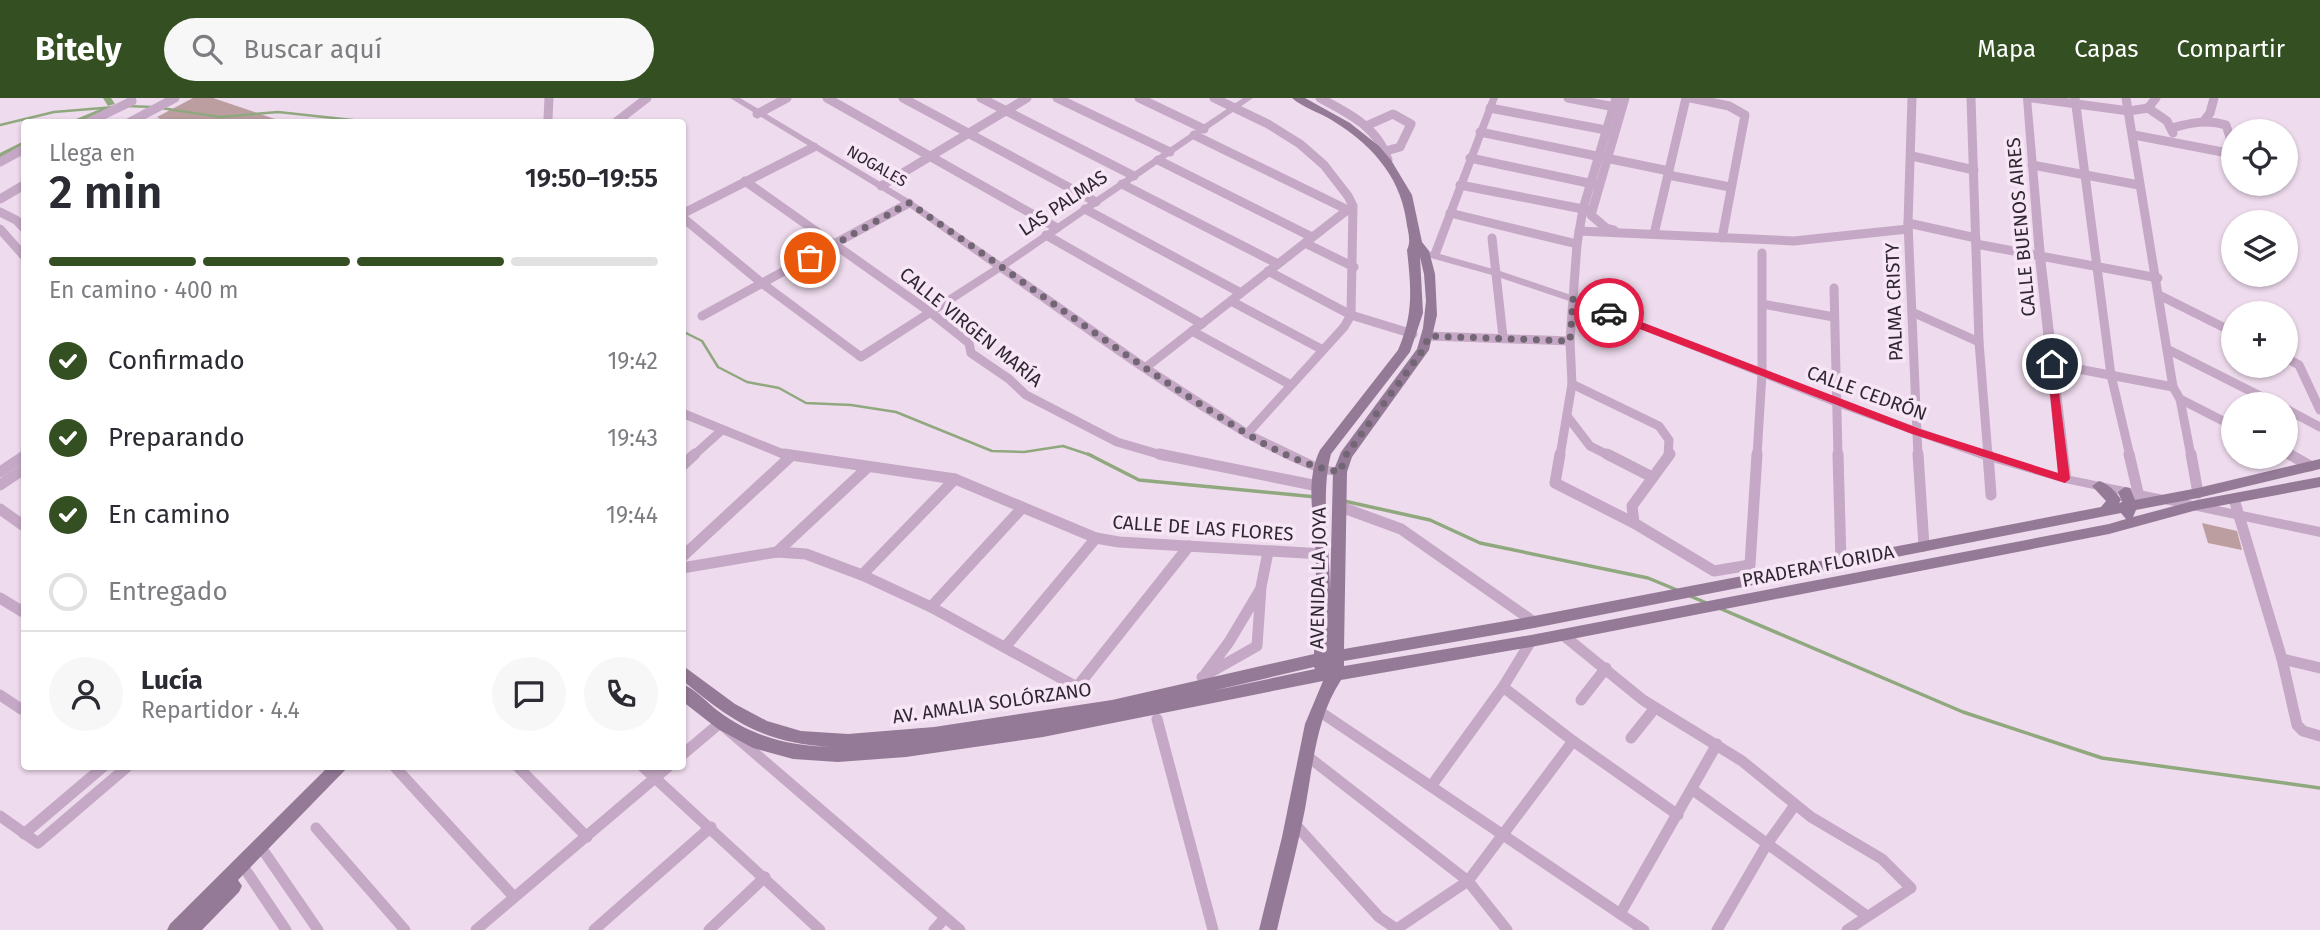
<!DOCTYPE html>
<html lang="es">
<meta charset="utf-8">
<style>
body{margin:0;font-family:"Fira Sans",sans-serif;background:#f7f7f7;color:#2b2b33;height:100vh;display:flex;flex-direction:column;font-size:26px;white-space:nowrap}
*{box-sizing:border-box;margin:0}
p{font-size:23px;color:#7c7c81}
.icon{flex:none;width:38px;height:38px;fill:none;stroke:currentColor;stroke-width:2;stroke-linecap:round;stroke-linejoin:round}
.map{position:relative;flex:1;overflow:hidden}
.panel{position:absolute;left:21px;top:21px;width:665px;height:651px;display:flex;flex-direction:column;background:#fff;border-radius:7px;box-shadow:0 2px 5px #0004}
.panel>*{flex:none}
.buttons{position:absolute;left:2221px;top:21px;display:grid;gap:14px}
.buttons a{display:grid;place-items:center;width:77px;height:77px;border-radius:50%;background:#fff;box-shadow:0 2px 5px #0004;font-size:35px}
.pin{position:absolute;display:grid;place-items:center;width:60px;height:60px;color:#fff;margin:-30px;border:4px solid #fff;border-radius:50%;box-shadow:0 2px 7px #0007}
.courier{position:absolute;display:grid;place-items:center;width:70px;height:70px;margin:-35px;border:5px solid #e11d48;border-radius:50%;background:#fff;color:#222;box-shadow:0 2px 9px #0007}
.head em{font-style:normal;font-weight:600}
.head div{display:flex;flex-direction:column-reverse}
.head{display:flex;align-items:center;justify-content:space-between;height:119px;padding:0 28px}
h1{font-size:46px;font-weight:600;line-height:52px}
.bar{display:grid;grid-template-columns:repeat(4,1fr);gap:10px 7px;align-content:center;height:84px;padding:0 28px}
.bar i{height:9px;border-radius:5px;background:#e1e1e2}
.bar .on{background:#344f22}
.bar p{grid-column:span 4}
.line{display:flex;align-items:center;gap:18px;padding:0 28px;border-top:2px solid #e1e1e2}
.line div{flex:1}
.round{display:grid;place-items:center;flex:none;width:74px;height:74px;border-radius:37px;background:#f7f7f7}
ol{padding:0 28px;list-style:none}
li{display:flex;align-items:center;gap:21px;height:77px}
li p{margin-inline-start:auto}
li .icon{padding:7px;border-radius:50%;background:#344f22;color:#fff;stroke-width:4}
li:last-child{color:#7c7c81}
li i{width:38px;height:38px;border:4px solid #e1e1e2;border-radius:50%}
header{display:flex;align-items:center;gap:42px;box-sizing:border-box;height:98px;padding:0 35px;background:#344f22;color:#fff}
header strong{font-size:33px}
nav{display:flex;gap:38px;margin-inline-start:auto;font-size:24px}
.search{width:490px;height:63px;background:#f7f7f7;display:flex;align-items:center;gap:18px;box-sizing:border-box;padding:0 24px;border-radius:38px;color:#7c7c81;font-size:26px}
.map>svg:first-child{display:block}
.green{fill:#bc9da0}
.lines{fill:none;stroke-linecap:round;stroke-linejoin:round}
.stream-far1{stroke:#8fa87d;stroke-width:2.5}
.stream{stroke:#8fa87d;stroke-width:3.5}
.canal{fill:#8fa87d;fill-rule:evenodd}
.minor-far1{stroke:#c5a8c5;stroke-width:9}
.minor{stroke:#c5a8c5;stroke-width:11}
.tertiary{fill:#c5a8c5;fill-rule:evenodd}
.secondary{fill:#957a98;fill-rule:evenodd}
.route{fill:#e11d48}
.done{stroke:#736674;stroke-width:7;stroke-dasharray:0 12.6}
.labels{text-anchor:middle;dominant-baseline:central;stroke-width:7;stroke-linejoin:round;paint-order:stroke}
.far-street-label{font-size:16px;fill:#312733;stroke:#f7e6f5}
.street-label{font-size:19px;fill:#312733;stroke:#f7e6f5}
</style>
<header>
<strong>Bitely</strong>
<div class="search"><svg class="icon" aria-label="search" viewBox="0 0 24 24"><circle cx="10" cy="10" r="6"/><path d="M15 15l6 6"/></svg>Buscar aquí</div>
<nav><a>Mapa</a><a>Capas</a><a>Compartir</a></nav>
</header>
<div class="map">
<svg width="2320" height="832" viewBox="0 0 2320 832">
<rect width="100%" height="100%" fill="#eedbed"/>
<g class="green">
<path d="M193 0H213L278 22 274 24H165L157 19Z"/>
<path d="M2202 425 2237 433 2242 452 2208 445Z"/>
</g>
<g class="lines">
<g class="stream-far1">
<path d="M126 8 153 9"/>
<path d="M161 10 220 19 278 14 371 24"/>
<path d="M0 27 54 14 115 9"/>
<path d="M682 233 702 243 718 269 747 284 779 290 806 305 851 307 896 314 992 353 1024 354 1063 348 1093 358"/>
</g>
<g class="stream">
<path d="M1088 356 1139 382 1316 399"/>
<path d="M1344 403 1430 422 1480 445 1648 480 1677 492"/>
<path d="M1690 498 1709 506"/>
<path d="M1719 510 1963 614 2102 660 2320 690"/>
</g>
<g class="canal">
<path d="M103 0H111L115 6 108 8Z"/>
<path d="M105 9 108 10V14L81 24H69Z"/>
<path d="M24 43V49L0 62V55Z"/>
</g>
<g class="minor-far1">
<path d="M827 0 1057 130"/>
<path d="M903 0 1096 104"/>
<path d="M981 0 1134 78"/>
<path d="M1057 0 1170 54"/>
<path d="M1139 0 1204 31"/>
<path d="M1214 0 1268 26 1300 46 1324 67 1348 98 1353 108 1351 217 1344 229 1247 336"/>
<path d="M1320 0C1348 15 1378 29 1388 62"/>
<path d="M1568 0 1620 10"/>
<path d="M1691 0 1729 8 1745 17 1722 140"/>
<path d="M1912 0 1908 125 1918 358"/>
<path d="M1971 0 1979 244 1988 358"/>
<path d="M2032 0 2129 13 2148 10"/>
<path d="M2075 0 2111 277 2130 358"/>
<path d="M2126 0 2173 289 2180 301 2191 358"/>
<path d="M2156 0 2148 10 2167 23 2173 35"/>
<path d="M1490 10 1611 33"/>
<path d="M757 16 787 0"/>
<path d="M548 21 549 0"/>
<path d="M2204 23 2210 15 2214 0"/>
<path d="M89 24 132 3 131 0"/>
<path d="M130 24 175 0"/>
<path d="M616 24 647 0"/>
<path d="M1366 28 1393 16 1411 26 1400 49 1386 53"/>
<path d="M2172 30C2190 25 2207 21 2226 27L2233 48"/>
<path d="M1480 34 1669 73"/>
<path d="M1194 37 1352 114"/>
<path d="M2134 37 2233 56"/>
<path d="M1912 58 1974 72"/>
<path d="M1470 60 1598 87"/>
<path d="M1158 62 1312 139"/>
<path d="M0 64 24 51"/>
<path d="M2032 67 2139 87"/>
<path d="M1668 77 1730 89"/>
<path d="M745 83 930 214 969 245 971 255 1009 281 1026 297 1117 344 1165 358"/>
<path d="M1122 86 1278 166"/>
<path d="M1460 87 1588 112"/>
<path d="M881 88 1027 0"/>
<path d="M0 101 24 87"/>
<path d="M1085 111 1241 195"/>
<path d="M0 114 16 122 24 130"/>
<path d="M1450 115 1577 146"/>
<path d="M682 116 814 49"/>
<path d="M682 119 763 186 861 259"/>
<path d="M1908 125 1976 140"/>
<path d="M0 131 24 158"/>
<path d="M1614 132 1606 130 1591 117 1625 0"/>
<path d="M1579 133 1794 143 1908 131"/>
<path d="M1654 136 1686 0"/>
<path d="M1046 137 1202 226"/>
<path d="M1492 140 1503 239"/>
<path d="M1305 145 1354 169"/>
<path d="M1976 146 2158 180"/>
<path d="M1268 173 1351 217 1413 236"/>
<path d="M1834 190 1838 358"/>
<path d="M2161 198 2233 234"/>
<path d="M1231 203 1323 252"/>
<path d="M1762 206 1834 219"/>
<path d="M1912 214 1979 244"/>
<path d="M702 218 909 105"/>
<path d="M1192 233 1291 287"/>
<path d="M1429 238 1570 243"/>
<path d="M2169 252 2276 306"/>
<path d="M2286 260 2299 267 2320 312"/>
<path d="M2052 266 2173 289"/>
<path d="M1145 270 1346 113"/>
<path d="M1572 286 1659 328 1669 342 1668 358"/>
<path d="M2180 301 2233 328"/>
<path d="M2286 311 2320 329"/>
<path d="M682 315 788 358"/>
<path d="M1567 318 1590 348 1610 358"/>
<path d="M2286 355 2292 358"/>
<path d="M693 358 722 332"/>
<path d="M1560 358 1572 286 1570 243 1577 146 1583 111 1616 0"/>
<path d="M1757 358 1762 276V155"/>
</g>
<g class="minor">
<path d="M784 356 955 381 1096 440 1119 444 1323 456"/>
<path d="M1159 356 1318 388"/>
<path d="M1560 356 1555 385 1634 425 1714 473 1750 467 1757 356"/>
<path d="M1607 356 1652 379"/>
<path d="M1838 356 1841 464"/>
<path d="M1918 356 1924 448"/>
<path d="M1988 356 1991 397"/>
<path d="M2129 356 2140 403"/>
<path d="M2191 356 2198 395"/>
<path d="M2289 356 2310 368"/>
<path d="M682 368 695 356"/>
<path d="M0 374 24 358"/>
<path d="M0 387 24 371"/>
<path d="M2234 401 2282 561 2297 627 2303 633 2320 638"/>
<path d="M1341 409 1401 431 1534 524"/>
<path d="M0 411 24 428"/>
<path d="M1634 425 1632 408 1670 356"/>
<path d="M777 454 868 369"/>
<path d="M682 459 790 359"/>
<path d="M682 470 777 454 806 456 862 477 931 509 1077 589 1189 448"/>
<path d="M862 477 955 381"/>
<path d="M0 500 23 514"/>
<path d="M931 509 1022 410"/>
<path d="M1563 537 1643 602 1742 663 1811 719 1882 761 1911 790 1847 832"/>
<path d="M1006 548 1096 440"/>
<path d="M2282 561 2320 570"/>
<path d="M1206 575 1229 544 1260 492"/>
<path d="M1202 579 1257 548 1261 489 1268 454"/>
<path d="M1503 589 1573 643 1678 717"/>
<path d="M0 597 21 611"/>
<path d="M1581 602 1606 570"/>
<path d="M1319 613 1644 832"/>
<path d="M1157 621 1213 832"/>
<path d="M1631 640 1655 610"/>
<path d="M682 657 720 625 960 832"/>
<path d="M1306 657 1468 783 1507 832"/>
<path d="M394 668 514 799"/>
<path d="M517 668 587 739"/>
<path d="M642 668 820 832"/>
<path d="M1432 687 1503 589 1531 543"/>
<path d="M1693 692 1867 818"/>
<path d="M0 718 38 745 128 668"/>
<path d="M1294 725 1379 819 1398 832"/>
<path d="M316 730 405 832"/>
<path d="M24 736 104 668"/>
<path d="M265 755 318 832"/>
<path d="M247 774 286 832"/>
<path d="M1620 816 1717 646"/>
<path d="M476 832 669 668"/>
<path d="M594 832 711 729"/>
<path d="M709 832 765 779"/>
<path d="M934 832 945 820"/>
<path d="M1395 832 1468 783 1573 643"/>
<path d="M1717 832 1767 746 1795 707"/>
</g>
<g class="tertiary">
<path d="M730 0H740L912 103 1001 164 1243 0H1253L1008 169 1149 267 1251 333 1322 367 1344 371 1346 374 1344 377C1291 389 1054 211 1000 174L865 262H857L856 259 857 256 993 169 906 107Z"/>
<path d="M1490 0H1498L1440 156 1500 173 1577 199 1842 302 1989 355 2058 375 2035 159 2023 0H2031L2045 159 2071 378 2320 429V439L2065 385 1982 361 1834 308 1569 203 1492 177 1409 154 1408 152 1413 149 1431 154Z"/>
</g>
<g class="secondary">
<path d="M1292 0H1305L1350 25 1379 48 1391 62 1412 97 1422 144 1429 153 1435 176 1437 217 1429 252 1352 359 1347 374 1344 551 1534 518 2101 409 2106 403 2092 388 2099 383C2107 385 2117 394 2121 402L2119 405 2122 404 2118 394 2125 389 2130 390 2135 402 2198 390 2320 361V371L2198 400 2136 412 2133 419 2197 402 2320 379V389L2197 412 2109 436 1531 549 1341 582C1316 620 1313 667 1305 711 1297 752 1286 792 1277 832H1259L1282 739 1305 626 1323 583 1043 639 906 659 838 664 793 661 753 650 718 631 682 603V586C696 591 707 605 718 613 753 639 789 648 832 649 764 645 734 625 682 582V567L735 606 767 623 801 633 848 636 934 629 1112 602 1314 556C1315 524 1316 491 1316 459 1315 424 1304 384 1320 352L1398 252C1414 216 1411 190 1407 152 1412 142 1407 132 1406 121 1399 75 1368 44 1330 21 1318 14 1302 9 1292 0ZM1420 159 1424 176 1426 203 1423 230 1417 251 1341 354 1333 374 1330 493C1330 450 1320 397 1331 356L1410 254 1423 215ZM2121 415 2126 421 2109 426 1531 537 1344 568V563L1534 530ZM1314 569 1315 571 1212 593Z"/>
<path d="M329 668H349L238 782 242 788 239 794 202 832H167L170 826Z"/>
</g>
</g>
<path class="route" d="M1606 213H1613L1920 331 2058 375 2047 266 2055 263 2070 381 2065 385 1912 336 1606 218Z"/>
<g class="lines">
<path class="done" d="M810 160 909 105C1003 168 1094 237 1189 299 1235 328 1285 365 1340 374L1346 357 1423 252 1429 238 1570 243 1573 201 1609 215"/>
</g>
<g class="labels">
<g class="far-street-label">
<text transform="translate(877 68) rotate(30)">NOGALES</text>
</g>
<g class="street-label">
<text transform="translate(1063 105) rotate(-34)">LAS PALMAS</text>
<text transform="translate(2021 129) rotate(-95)">CALLE BUENOS AIRES</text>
<text transform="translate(1894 204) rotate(-92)">PALMA CRISTY</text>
<text transform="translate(971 229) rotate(39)">CALLE VIRGEN MARÍA</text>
<text transform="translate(1867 295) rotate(20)">CALLE CEDRÓN</text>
<text transform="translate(1203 430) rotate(4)">CALLE DE LAS FLORES</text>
<text transform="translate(1818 468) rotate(-11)">PRADERA FLORIDA</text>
<text transform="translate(1318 480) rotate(-89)">AVENIDA LA JOYA</text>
<text transform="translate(992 605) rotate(-8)">AV. AMALIA SOLÓRZANO</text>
</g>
</g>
</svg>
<div class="buttons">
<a><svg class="icon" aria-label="locate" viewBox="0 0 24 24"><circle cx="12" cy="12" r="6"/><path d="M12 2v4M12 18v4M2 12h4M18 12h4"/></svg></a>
<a><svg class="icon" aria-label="layers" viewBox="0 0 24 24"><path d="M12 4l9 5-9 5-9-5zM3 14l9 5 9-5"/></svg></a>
<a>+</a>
<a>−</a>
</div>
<div class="pin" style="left:810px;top:160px;background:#ea580c"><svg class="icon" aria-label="bag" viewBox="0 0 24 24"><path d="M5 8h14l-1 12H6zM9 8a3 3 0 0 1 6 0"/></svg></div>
<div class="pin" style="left:2052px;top:266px;background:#1f2937"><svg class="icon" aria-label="home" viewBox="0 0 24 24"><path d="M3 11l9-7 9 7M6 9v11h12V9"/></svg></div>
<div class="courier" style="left:1609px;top:215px"><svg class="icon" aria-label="car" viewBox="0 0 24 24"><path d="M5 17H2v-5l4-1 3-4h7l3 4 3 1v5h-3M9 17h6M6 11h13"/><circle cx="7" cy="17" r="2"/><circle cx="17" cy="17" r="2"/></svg></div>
<section class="panel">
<div class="head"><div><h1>2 min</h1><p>Llega en</p></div><em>19:50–19:55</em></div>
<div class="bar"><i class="on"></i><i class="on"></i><i class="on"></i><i></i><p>En camino · 400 m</p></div>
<ol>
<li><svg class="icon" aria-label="check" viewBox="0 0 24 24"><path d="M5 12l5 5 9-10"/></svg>Confirmado<p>19:42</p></li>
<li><svg class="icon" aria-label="check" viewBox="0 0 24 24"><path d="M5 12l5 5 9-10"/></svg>Preparando<p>19:43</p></li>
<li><svg class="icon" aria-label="check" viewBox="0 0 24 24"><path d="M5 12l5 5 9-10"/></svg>En camino<p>19:44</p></li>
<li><i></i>Entregado</li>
</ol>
<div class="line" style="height:126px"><a class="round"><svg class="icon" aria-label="person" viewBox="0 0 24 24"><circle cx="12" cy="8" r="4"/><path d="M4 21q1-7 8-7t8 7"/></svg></a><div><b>Lucía</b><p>Repartidor · 4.4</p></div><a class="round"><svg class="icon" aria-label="chat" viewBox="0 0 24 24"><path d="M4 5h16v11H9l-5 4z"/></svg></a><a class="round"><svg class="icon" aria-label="phone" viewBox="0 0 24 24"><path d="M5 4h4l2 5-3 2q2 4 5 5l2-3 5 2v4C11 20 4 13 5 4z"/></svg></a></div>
</section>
</div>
